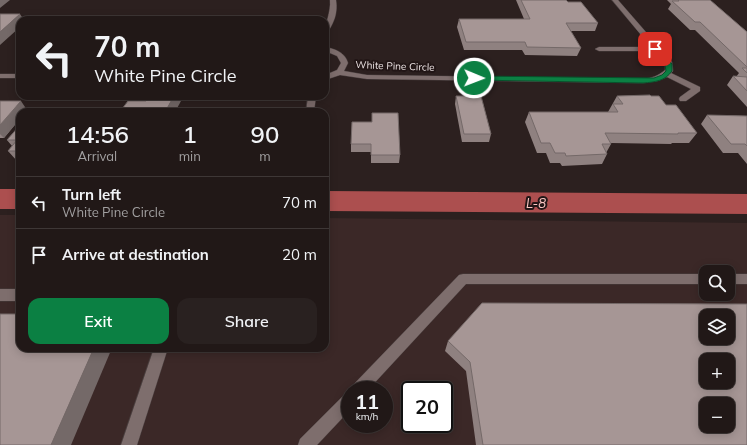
<!DOCTYPE html>
<html lang="en">
<head>
<meta charset="utf-8">
<style>
	:root { --surface:#211817; --page:#292120; --text:#f1f3f6; --muted:#a2a0a1; --line:#3e3736; --accent:#0b8043 }
	body { margin:0; font-family:Mulish,sans-serif; background:var(--page); color:var(--text); height:100vh; display:flex; flex-direction:column; font-size:15px; white-space:nowrap }
	* { box-sizing:border-box; margin:0 }
	p { font-size:13px; color:var(--muted) }
	.icon { flex:none; width:22px; height:22px; fill:none; stroke:currentColor; stroke-width:2; stroke-linecap:round; stroke-linejoin:round }
	.map { position:relative; flex:1; overflow:hidden }
	.side { position:absolute; left:16px; top:108px; width:313px; height:244px; display:flex; flex-direction:column; background:var(--surface); border-radius:12px; box-shadow:0 2px 10px #0003,0 0 0 1px var(--line) }
	.side>* { flex:none }
	.guide { position:absolute; left:16px; top:16px; width:313px; height:84px; border-radius:12px; box-shadow:0 2px 10px #0003,0 0 0 1px var(--line); background:#211817; color:var(--text); overflow:hidden }
	.buttons { position:absolute; left:699px; top:265px; display:grid; gap:8px }
	.buttons a { display:grid; place-items:center; width:36px; height:36px; border-radius:8px; background:var(--surface); box-shadow:0 2px 10px #0003,0 0 0 1px var(--line); font-size:20px }
	.speed { position:absolute; left:341px; top:381px; display:flex; gap:8px; font-size:20px; font-weight:700; text-align:center }
	.speed>* { display:grid; place-content:center; width:52px; height:52px; border-radius:50%; background:var(--surface); box-shadow:0 2px 10px #0003,0 0 0 1px var(--line); line-height:1 }
	.speed small { font-size:10px; font-weight:400 }
	.speed .limit { border:2px solid #111; border-radius:6px; background:#fff; color:#111 }
	.pin { position:absolute; display:grid; place-items:center; width:34px; height:34px; color:#fff; margin:-17px; border-radius:8px; box-shadow:0 2px 6px #0006 }
	.me { position:absolute; width:44px; margin:-22px; rotate:91deg; stroke-linejoin:round; filter:drop-shadow(0 0 3px #0008) }
	.turn { display:flex; align-items:center; gap:14px; height:84px; padding:0 12px; font-size:18px }
	.turn .icon { width:52px; height:52px; stroke-width:2.5 }
	.turn b { display:block; font-size:28px; line-height:34px }
	.eta { display:flex; justify-content:space-evenly; align-items:center; height:68px; text-align:center }
	.eta b { font-size:24px; font-weight:600; line-height:28px }
	.action { display:flex; gap:8px; margin-top:auto; padding:8px 12px }
	.action a { flex:1; height:46px; border-radius:12px; background:var(--accent); color:#fff; font-size:16px; font-weight:600; line-height:46px; text-align:center }
	.action a+a { background:var(--page); color:var(--text) }
	ul { padding:0; list-style:none }
	li { display:flex; align-items:center; gap:12px; height:52px; padding:0 12px; border-top:1px solid var(--line) }
	li div { flex:1 }
	li b { display:block; font-size:15px }
	li em { font-style:normal }
	.map>svg:first-child { display:block }
	.built { fill:#3b2827; fill-rule:evenodd }
	.lines { fill:none; stroke-linecap:round; stroke-linejoin:round }
	.canal { fill:#ac4f4f; fill-rule:evenodd }
	.lane-casing { stroke:#483e3e; stroke-width:1 }
	.lane { fill:#7e6e6d; fill-rule:evenodd }
	.wall { fill:#8f8180 }
	.shaded-wall { fill:#746968 }
	.building { fill:#a69695; stroke:#746968; fill-rule:evenodd }
	.route { fill:#0b8043; stroke:#07532c }
	.labels { text-anchor:middle; dominant-baseline:central; stroke-width:4; stroke-linejoin:round; paint-order:stroke }
	.far-street-label { font-size:10px; fill:#eee5e5; stroke:#221616 }
	.water-label { font-size:13px; font-style:italic; fill:#fbc6c3; stroke:#221616 }
</style>
</head>
<body>
<div class="map">
<svg width="747" height="445" viewBox="0 0 747 445">
	<rect width="100%" height="100%" fill="#2c201f"/>
	<path class="built" d="M0,215H20V348H325V218L747,223V445H0ZM706,272H728V294H706ZM706,316H728V338H706ZM706,360H728V382H706ZM350,390H384V424H350ZM410,390H444V424H410ZM706,404H728V426H706Z"/>
	<g class="lines">
		<g class="canal">
			<rect x="0" y="189" width="20" height="20"/>
			<polygon points="325,191 747,194 747,214 325,211"/>
		</g>
		<g class="lane-casing">
			<g id="lane">
				<path d="M330,0H336C338,13 334,23 327,33L325,34C325,22 331,13 330,0Z"/>
				<path d="M612,0H618L672,62L673,71L671,73L700,87V91L686,101H680L679,99L680,97L691,89L667,77L657,81L643,83L367,79L340,75L325,80V75L337,70L341,63L337,56L325,51V47C335,49 345,52 348,63L344,71L367,75L643,79C652,78 658,76 665,70V64L654,51H599L595,49L599,47H651Z"/>
				<rect x="0" y="74" width="20" height="4"/>
				<polygon points="308,96 316,96 314,112 306,112"/>
				<polygon points="463,274 706,274 706,284 466,284 368,390 351,390 353,385 459,275"/>
				<rect x="728" y="274" width="19" height="10"/>
				<rect x="0" y="289" width="20" height="12"/>
				<polygon points="154,348 168,348 137,445 121,445"/>
				<polygon points="350,392 350,410 317,445 298,445 300,439 345,394"/>
			</g>
		</g>
		<use href="#lane" class="lane"/>
	</g>
	<g class="wall">
		<polygon points="516,0 566,0 568,2 598,23 595,31 570,31 581,48 577,56 525,55 522,50 464,50 457,27 459,19 524,19"/>
		<polygon points="667,0 710,0 747,32 747,107 727,85 733,76 736,77 739,73 695,30 690,30 668,9 671,4"/>
		<polygon points="456,96 491,134 489,142 462,142 455,104"/>
		<polygon points="617,96 651,96 666,105 697,133 689,143 672,143 671,144 611,143 611,144 606,153 607,154 602,164 562,166 560,163 550,163 546,153 537,153 525,122 529,112 608,112"/>
		<polygon points="0,101 27,110 4,138 0,138"/>
		<polygon points="707,115 747,116 747,164 738,153 723,153 701,124"/>
		<polygon points="372,122 400,155 399,163 371,163 371,152 351,152 351,144"/>
		<polygon points="20,125 20,161 17,161 8,151 12,146 7,140"/>
		<polygon points="448,341 747,445 476,445 466,371 445,351"/>
	</g>
	<g class="shaded-wall">
		<polygon points="0,0 10,0 0,8"/>
		<polygon points="20,14 24,20 20,20 20,27 0,45 0,32"/>
		<polygon points="144,16 146,20 141,20"/>
		<polygon points="174,96 178,96 181,101 175,112 165,112"/>
		<polygon points="21,101 27,110 26,112 20,112 20,119 4,138 0,134 0,125"/>
		<polygon points="94,348 112,348 71,445 51,445"/>
	</g>
	<g class="building">
		<polygon points="521,0 566,0 568,2 581,2 598,23 566,23 581,48 527,47 525,42 466,42 459,19 530,19"/>
		<polygon points="678,0 710,0 747,32 747,67 700,22 695,22 672,1 679,1"/>
		<polygon points="0,14 20,14 0,32"/>
		<polygon points="109,16 144,16 141,20 105,20"/>
		<polygon points="742,68 747,68 747,73"/>
		<polygon points="733,76 747,77 747,91"/>
		<polygon points="650,95 651,96 659,96 666,105 676,105 697,133 678,133 678,134 605,133 611,144 602,144 607,154 566,156 565,153 555,153 550,143 541,143 529,112 618,112 613,104 623,104 617,96"/>
		<polygon points="149,96 174,96 165,112 31,112 34,109 122,109 128,101 146,101"/>
		<polygon points="456,96 481,96 491,134 464,134"/>
		<polygon points="0,101 21,101 0,125"/>
		<rect x="208" y="111" width="47" height="1"/>
		<polygon points="372,113 398,113 400,155 371,155 371,144 351,144 352,122 372,122"/>
		<polygon points="707,115 747,116 747,146 745,144 731,144"/>
		<polygon points="20,125 20,151 8,151 17,140 7,140"/>
		<path d="M482,303L747,304V445H483L470,362L448,341ZM706,316H728V338H706ZM706,360H728V382H706ZM706,404H728V426H706Z"/>
		<polygon points="0,314 20,314 20,348 94,348 51,445 0,445"/>
	</g>
	<path class="route" d="M653,47H658L672,64V71C665,81 655,82 643,83L474,80L471,78L474,76L654,78L662,75L666,71L665,65L653,50Z"/>
	<g class="labels">
		<g class="far-street-label">
			<text transform="translate(395 66) rotate(2)">White Pine Circle</text>
		</g>
		<g class="water-label">
			<text x="536" y="203">L-8</text>
		</g>
	</g>
</svg>
<div class="buttons">
<a><svg class="icon" aria-label="search" viewBox="0 0 24 24"><circle cx="10" cy="10" r="6"/><path d="M15 15l6 6"/></svg></a>
<a><svg class="icon" aria-label="layers" viewBox="0 0 24 24"><path d="M12 4l9 5-9 5-9-5zM3 14l9 5 9-5"/></svg></a>
<a>+</a>
<a>−</a>
</div>
<div class="speed"><div>11<small>km/h</small></div><div class="limit">20</div></div>
<div class="pin" style="left:655px;top:49px;background:#d93025"><svg class="icon" aria-label="arrive" viewBox="0 0 24 24"><path d="M6 21V4h12l-3 4 3 4H6"/></svg></div>
<svg class="me" style="left:474px;top:78px" viewBox="-20 -20 40 40"><circle r="17" fill="#0b8043" stroke="#fff" stroke-width="3"/><path d="M0-11L8 9 0 5-8 9z" fill="#fff"/></svg>
<div class="guide">
<div class="turn"><svg class="icon" aria-label="left" viewBox="0 0 24 24"><path d="M17 20v-9H6M10 6l-5 5 5 5"/></svg><div><b>70 m</b>White Pine Circle</div></div>
</div>
<section class="side">
<div class="eta">
<div><b>14:56</b><p>Arrival</p></div>
<div><b>1</b><p>min</p></div>
<div><b>90</b><p>m</p></div>
</div>
<ul>
<li><svg class="icon" aria-label="left" viewBox="0 0 24 24"><path d="M17 20v-9H6M10 6l-5 5 5 5"/></svg><div><b>Turn left</b><p>White Pine Circle</p></div><em>70 m</em></li>
<li><svg class="icon" aria-label="arrive" viewBox="0 0 24 24"><path d="M6 21V4h12l-3 4 3 4H6"/></svg><div><b>Arrive at destination</b></div><em>20 m</em></li>
</ul>
<div class="action"><a>Exit</a><a>Share</a></div>
</section>
</div>
</body>
</html>
